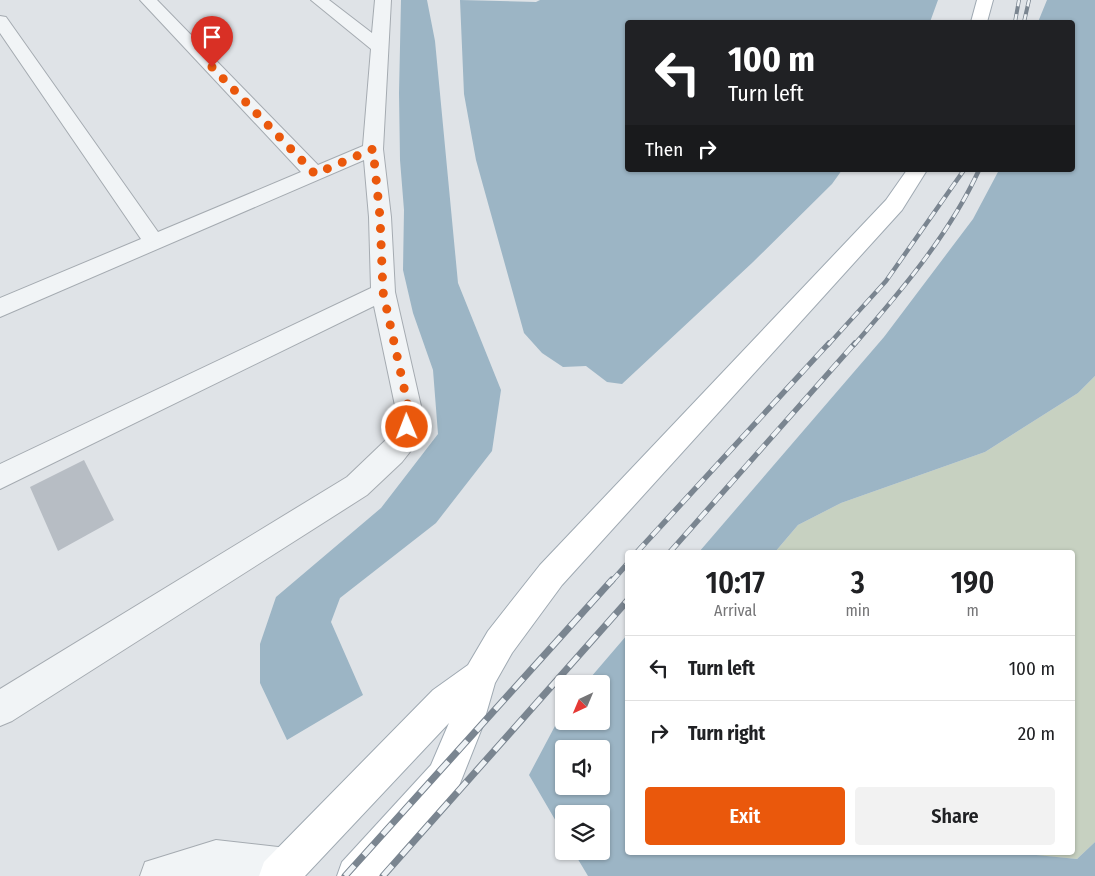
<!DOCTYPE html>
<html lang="en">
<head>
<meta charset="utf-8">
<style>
	:root { --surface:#fff; --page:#f2f2f2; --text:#202124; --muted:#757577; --line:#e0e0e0; --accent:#ea580c }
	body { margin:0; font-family:"Fira Sans Condensed",sans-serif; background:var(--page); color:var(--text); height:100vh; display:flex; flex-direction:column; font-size:19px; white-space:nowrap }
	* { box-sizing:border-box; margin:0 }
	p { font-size:16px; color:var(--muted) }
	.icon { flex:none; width:28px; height:28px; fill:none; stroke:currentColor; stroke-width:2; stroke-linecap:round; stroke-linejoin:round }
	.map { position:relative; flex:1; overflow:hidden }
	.sheet { position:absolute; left:625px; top:550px; width:450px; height:305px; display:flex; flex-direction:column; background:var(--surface); border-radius:5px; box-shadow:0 1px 4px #0004 }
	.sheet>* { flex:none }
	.guide { position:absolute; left:625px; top:20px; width:450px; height:152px; border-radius:5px; box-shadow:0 1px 4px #0004; background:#202124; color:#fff; overflow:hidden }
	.needle { width:32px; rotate:224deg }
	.fabs { position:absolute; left:555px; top:675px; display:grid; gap:10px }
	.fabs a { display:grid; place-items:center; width:55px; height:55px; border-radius:5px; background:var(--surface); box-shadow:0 1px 4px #0004; font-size:25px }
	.pin { position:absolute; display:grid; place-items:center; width:42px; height:42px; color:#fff; margin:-51px -21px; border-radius:50% 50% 50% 0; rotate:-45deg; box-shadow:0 0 5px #0007 }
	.pin .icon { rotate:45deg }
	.me { position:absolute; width:55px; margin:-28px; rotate:359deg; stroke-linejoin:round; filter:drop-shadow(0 0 4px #0008) }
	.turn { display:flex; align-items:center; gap:18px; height:105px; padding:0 20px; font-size:22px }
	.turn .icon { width:65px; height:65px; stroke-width:2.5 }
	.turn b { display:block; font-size:35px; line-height:42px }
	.then { display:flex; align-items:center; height:48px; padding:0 20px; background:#0003; gap:10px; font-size:19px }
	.eta { display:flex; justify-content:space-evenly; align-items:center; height:85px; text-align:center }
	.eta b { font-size:30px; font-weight:600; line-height:35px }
	.button { display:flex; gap:10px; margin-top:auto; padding:10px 20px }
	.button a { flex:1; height:58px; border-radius:5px; background:var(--accent); color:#fff; font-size:20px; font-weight:600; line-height:58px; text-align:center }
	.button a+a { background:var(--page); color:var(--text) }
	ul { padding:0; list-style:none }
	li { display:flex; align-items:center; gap:15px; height:65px; padding:0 20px; border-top:1px solid var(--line) }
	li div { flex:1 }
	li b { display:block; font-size:19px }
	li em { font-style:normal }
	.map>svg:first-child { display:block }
	.green { fill:#c7d1c1 }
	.water { fill:#9cb5c5; fill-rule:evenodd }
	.building { fill:#b7bdc4 }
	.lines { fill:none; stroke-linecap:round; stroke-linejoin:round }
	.minor-casing { stroke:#a5abb1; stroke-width:2 }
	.major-casing { stroke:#9fa9b2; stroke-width:2 }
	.minor { fill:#f1f4f6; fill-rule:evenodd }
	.major { fill:#fff; fill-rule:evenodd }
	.rail-far3-casing { stroke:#7a8590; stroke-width:4 }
	.rail-far2-casing { stroke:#7a8590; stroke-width:4.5 }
	.rail-far1-casing { stroke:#7a8590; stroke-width:5.5 }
	.rail-casing { stroke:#7a8590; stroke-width:7 }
	.rail-far3 { stroke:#eef2f5; stroke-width:2.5; stroke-dasharray:8; stroke-linecap:butt }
	.rail-far2 { stroke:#eef2f5; stroke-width:3; stroke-dasharray:9; stroke-linecap:butt }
	.rail-far1 { stroke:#eef2f5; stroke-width:4; stroke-dasharray:11; stroke-linecap:butt }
	.rail { stroke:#eef2f5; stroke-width:5; stroke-dasharray:14; stroke-linecap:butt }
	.route { stroke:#ea580c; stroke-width:9; stroke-dasharray:0 16.2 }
</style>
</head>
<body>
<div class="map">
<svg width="1095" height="876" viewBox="0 0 1095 876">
	<rect width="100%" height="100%" fill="#dfe3e7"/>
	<polygon class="green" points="1095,376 1095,842 1077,859 1006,853 1072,852 1072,552 775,552 798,525 841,503 985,452 1078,393"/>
	<g class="water">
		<polygon points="401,0 427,0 435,41 458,283 501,390 492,451 436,523 340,598 331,622 363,695 287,740 260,683 260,644 276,597 381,508 438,434 433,370 413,313 403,270 404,210 400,160 399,93"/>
		<polygon points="460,0 536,2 540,0 938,0 930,22 628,22 628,170 842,170 832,184 752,263 622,384 607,382 586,366 563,367 542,353 524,333 476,160 464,94"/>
		<polygon points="1047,0 1095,0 1095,376 1078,393 985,452 841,503 798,525 775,552 699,552 884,337 973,219 999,170 1072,170 1072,22 1038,22"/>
		<path d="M627,635L628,852H1006L1077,859L1095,842V876H588L573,851H601V814H564V835L529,775L564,709V721H601V684H585ZM564,749H601V786H564Z"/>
	</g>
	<polygon class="building" points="84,460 114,520 58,551 30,487"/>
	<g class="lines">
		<g class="minor-casing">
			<g id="minor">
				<polygon points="140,0 157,0 318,165 363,146 371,49 311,0 329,0 372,33 375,0 391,0 383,149 391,217 395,292 423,415 413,448 402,462 367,495 12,721 0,726 0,689 347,477 391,435 397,415 374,306 0,489 0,464 371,288 369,217 364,160 0,317 0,298 141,239 0,33 0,16 6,17 158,232 301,172"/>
				<polygon points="216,840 287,848 301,853 306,867 303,876 140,876 145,862"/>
			</g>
		</g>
		<g class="major-casing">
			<g id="major">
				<polygon points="977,0 993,0 987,22 971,22"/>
				<polygon points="907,170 927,170 902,210 562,585 512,653 495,683 482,728 457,791 382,876 337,876 342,862 431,765 449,723 305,876 259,876 264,862 433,690 468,665 488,631 540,565 886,200"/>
			</g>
		</g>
		<use href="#minor" class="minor"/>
		<use href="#major" class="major"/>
		<g class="rail-far3-casing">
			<g id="rail-far3">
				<polyline points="1015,22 1019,0"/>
				<polyline points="1024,22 1029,0"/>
			</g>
		</g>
		<g class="rail-far2-casing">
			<g id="rail-far2">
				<polyline points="828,345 886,281 964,170"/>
				<path d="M854,345C901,291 949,235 979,170"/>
			</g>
		</g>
		<g class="rail-far1-casing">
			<g id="rail-far1">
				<polyline points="637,552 829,343"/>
				<polyline points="670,552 855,343"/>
				<polyline points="611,582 628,563"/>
			</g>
		</g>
		<g class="rail-casing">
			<g id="rail">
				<polyline points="345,876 612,580"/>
				<polyline points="383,876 628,600"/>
			</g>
		</g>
		<use href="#rail-far3" class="rail-far3"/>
		<use href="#rail-far2" class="rail-far2"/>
		<use href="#rail-far1" class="rail-far1"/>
		<use href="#rail" class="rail"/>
	</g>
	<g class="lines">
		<polyline class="route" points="212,67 315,174 373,149 380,217 383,292 410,415 407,427"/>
	</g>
</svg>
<div class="fabs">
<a><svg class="needle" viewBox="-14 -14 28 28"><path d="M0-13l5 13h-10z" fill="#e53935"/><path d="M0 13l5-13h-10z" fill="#757577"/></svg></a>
<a><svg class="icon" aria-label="sound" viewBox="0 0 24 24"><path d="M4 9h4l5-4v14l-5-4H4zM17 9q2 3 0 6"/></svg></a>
<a><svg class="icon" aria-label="layers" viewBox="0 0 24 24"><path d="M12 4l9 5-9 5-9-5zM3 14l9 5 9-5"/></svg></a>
</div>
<div class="pin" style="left:212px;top:67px;background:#d93025"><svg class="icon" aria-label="arrive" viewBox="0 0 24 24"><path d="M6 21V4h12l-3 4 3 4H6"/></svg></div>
<svg class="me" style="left:407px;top:427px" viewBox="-20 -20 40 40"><circle r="17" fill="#ea580c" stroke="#fff" stroke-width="3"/><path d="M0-11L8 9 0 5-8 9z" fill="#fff"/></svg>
<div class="guide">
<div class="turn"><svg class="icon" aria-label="left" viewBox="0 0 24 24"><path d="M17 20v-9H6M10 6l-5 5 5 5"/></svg><div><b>100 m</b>Turn left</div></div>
<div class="then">Then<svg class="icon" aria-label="right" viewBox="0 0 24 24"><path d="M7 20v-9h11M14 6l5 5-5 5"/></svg></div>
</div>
<section class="sheet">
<div class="eta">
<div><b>10:17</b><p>Arrival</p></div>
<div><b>3</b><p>min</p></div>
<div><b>190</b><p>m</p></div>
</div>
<ul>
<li><svg class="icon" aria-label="left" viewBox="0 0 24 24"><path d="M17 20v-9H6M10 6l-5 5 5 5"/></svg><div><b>Turn left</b></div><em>100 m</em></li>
<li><svg class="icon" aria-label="right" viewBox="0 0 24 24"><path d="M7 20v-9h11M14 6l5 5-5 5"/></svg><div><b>Turn right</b></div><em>20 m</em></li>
</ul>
<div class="button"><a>Exit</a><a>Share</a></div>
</section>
</div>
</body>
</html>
